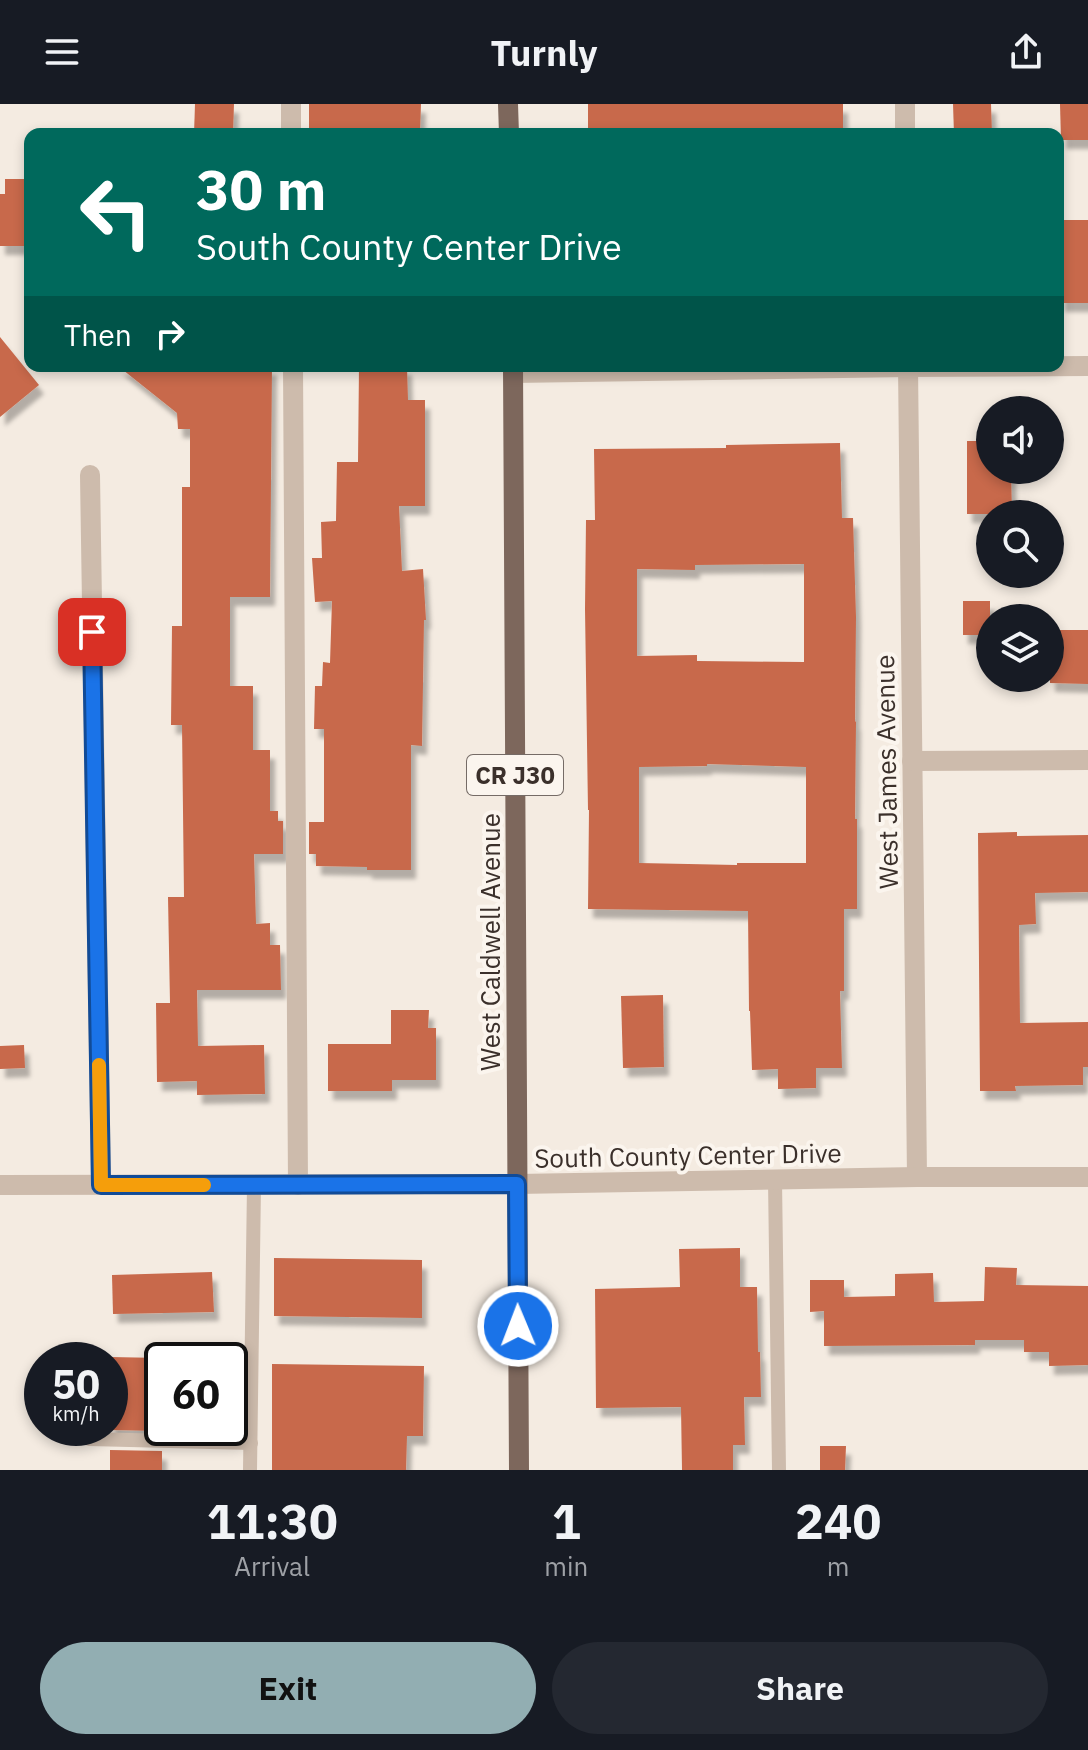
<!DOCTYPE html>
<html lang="en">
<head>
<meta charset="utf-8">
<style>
	:root { --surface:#171b24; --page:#242831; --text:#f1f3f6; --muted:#9ea1a6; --accent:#92aeb2 }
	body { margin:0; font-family:"IBM Plex Sans",sans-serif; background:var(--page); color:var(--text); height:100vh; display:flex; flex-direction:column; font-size:30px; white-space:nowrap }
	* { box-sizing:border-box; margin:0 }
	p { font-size:26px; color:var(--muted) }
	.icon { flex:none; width:44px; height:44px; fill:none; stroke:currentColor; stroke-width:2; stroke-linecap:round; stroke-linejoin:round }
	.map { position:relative; height:1366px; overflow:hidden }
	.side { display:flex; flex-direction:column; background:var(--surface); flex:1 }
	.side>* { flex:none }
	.banner { position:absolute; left:24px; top:24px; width:1040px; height:244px; border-radius:16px; box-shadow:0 4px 12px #0003; background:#00695c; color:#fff; overflow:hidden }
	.controls { position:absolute; left:976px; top:292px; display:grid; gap:16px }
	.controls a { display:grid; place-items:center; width:88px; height:88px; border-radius:50%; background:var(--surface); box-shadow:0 4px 12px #0003; font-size:40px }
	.speed { position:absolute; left:24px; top:1238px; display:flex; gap:16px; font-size:40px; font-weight:700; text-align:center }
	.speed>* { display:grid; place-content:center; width:104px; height:104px; border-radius:50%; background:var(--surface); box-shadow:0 4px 12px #0003; line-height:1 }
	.speed small { font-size:20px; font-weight:400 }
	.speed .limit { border:4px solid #111; border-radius:12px; background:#fff; color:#111 }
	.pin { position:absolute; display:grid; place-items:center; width:68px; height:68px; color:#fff; margin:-34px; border-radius:16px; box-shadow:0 4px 12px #0006 }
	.me { position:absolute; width:88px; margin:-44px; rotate:359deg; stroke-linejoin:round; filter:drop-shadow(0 0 6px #0008) }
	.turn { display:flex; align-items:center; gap:28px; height:168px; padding:0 40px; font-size:36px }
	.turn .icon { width:104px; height:104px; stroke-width:2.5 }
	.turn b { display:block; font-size:56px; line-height:68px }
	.then { display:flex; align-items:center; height:76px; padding:0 40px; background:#0003; gap:16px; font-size:30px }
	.eta { display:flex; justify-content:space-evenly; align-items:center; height:136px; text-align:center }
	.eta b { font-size:48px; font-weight:800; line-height:56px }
	.primary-button { display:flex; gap:16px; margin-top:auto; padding:16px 40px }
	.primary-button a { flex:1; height:92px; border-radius:48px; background:var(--accent); color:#111; font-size:32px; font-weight:800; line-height:92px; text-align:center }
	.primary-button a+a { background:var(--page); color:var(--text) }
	header { display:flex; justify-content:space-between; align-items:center; height:104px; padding:0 40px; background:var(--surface); font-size:36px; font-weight:800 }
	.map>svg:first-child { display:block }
	.building { fill:#c8694b; fill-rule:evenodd; filter:url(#shadow) }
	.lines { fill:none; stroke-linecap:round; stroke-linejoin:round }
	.service { stroke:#cdbbac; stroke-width:14 }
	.minor { stroke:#cdbbac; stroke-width:20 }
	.tertiary { stroke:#cdbbac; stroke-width:20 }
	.primary { stroke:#7d675c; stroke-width:20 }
	.route-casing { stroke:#114b97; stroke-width:20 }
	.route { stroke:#1a73e8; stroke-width:14 }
	.slow { stroke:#f59e0b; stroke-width:14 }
	.labels { text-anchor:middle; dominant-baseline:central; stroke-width:8; stroke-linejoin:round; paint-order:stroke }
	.shield { fill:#fbf5ee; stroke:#756b66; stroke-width:2 }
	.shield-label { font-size:24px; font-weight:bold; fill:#3b302b }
	.street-label { font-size:26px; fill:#3b302b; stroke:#fbf5ee }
</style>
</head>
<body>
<header><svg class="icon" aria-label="menu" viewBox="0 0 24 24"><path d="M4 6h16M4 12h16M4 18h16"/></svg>Turnly<svg class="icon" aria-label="share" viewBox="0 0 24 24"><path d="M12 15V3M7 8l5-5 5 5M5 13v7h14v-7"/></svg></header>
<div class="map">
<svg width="1088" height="1366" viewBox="0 0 1088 1366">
	<defs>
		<filter id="shadow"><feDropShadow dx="5" dy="9" stdDeviation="2" flood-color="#0004"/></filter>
	</defs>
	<rect width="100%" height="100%" fill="#f4ebe1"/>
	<g class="building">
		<polygon points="195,0 234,0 233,30 194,30"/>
		<polygon points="309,0 421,0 420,30 309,30"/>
		<rect x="588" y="0" width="255" height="30"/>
		<polygon points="953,0 991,0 992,30 954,30"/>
		<polygon points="1060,0 1088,0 1088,36 1061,36"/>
		<polygon points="5,75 30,75 30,142 0,142 0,90 5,90"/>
		<polygon points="1059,116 1088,116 1088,199 1060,199"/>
		<polygon points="0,233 39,281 0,313"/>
		<polygon points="118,262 272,262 270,493 230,493 230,582 253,582 253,646 270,646 270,707 278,707 278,717 283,717 283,750 254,750 256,820 270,819 270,841 280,841 281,886 197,886 198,942 264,941 265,990 197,991 197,977 157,978 156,899 170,899 168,793 184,793 182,621 171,621 172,522 182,522 182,383 190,383 190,325 178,325 177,309"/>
		<polygon points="359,262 407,262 408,296 425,296 425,402 399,402 402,467 423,465 426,516 424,516 422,642 411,641 411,766 367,766 367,763 316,762 316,750 309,750 309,718 324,718 324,625 314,625 315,582 322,582 323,558 330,559 332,497 315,498 312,454 322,454 321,418 336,417 337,358 358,358"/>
		<polygon points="967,337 990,337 990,366 1011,366 1012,410 967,410"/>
		<path d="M840,339L842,414H853L856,513L855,617L856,618L855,715H857V805H844V887H840L842,964H816V984L778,985V965L752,966L750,907H749L748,807L588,805L589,706H588L585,505L586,416H595L594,345L726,344V341ZM804,460V558L697,557V551L637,552V465L695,466V461ZM707,660L806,663V759H737V761L639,759V663L707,662Z"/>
		<rect x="963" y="497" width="27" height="34"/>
		<polygon points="1050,526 1088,526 1088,580 1050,579"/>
		<polygon points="1017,728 1017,732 1088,731 1088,788 1035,789 1036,820 1019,821 1020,919 1088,918 1088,963 1083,963 1083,981 1015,982 1016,987 980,987 978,729"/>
		<polygon points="663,891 664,963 623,964 621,892"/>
		<polygon points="391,906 429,906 428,924 436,924 436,976 392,976 392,987 328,987 328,940 391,940"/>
		<polygon points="24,941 25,964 0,965 0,942"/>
		<polygon points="740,1144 740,1183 757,1183 758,1248 760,1248 761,1293 744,1293 745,1341 733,1341 733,1366 682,1366 681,1303 596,1304 595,1185 680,1183 679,1145"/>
		<polygon points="274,1154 422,1156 422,1214 274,1212"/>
		<polygon points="985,1163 1017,1164 1016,1181 1088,1182 1088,1261 1049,1262 1049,1248 1024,1248 1024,1236 975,1236 975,1241 824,1242 824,1207 810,1208 810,1176 844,1176 844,1193 895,1192 895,1170 933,1169 934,1198 984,1197"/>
		<polygon points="212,1168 214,1208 113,1210 112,1171"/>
		<polygon points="110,1253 162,1254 162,1327 110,1326"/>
		<polygon points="272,1260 424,1262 423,1332 407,1332 406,1366 272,1366"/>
		<polygon points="820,1342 846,1342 845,1366 820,1366"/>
		<polygon points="110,1346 162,1347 162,1366 110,1366"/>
	</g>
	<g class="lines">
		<g class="service">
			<polyline points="775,1076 779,1366"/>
			<polyline points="89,1335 251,1339"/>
			<polyline points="250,1366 254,1081"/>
		</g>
		<g class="minor">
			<polyline points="291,0 291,30"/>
			<polyline points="905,0 905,30"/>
			<polyline points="293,262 298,1081"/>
			<polyline points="908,262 917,1073"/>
			<polyline points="513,269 908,263 1088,262"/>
			<polyline points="90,371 101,1081"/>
			<polyline points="912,657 1088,656"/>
		</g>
		<polyline class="tertiary" points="0,1081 517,1080 917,1073 1088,1073"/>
		<g class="primary">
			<polyline points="508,0 509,30"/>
			<polyline points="513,262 519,1366"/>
		</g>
	</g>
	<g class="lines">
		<g class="route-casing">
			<polyline id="route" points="92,528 101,1081 517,1080 518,1222"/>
		</g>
		<use href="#route" class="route"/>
		<polyline class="slow" points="99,961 101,1081 204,1081"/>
	</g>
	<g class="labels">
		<rect class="shield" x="467" y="651" width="96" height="40" rx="6"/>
		<g class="shield-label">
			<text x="515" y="671">CR J30</text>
		</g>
		<g class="street-label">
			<text transform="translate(886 668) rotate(-91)">West James Avenue</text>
			<text transform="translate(490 838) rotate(-90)">West Caldwell Avenue</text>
			<text transform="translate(688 1051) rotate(-1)">South County Center Drive</text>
		</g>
	</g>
</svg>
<div class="controls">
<a><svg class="icon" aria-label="sound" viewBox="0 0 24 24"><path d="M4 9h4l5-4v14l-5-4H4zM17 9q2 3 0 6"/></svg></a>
<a><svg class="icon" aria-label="search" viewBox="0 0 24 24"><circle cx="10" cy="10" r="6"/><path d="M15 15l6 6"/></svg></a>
<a><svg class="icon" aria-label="layers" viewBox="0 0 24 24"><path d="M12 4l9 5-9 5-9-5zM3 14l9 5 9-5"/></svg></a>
</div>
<div class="speed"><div>50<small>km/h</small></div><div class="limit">60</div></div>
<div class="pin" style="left:92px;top:528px;background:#d93025"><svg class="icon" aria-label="arrive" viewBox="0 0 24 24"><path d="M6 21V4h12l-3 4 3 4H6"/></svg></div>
<svg class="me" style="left:518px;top:1222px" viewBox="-20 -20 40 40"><circle r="17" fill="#1a73e8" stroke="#fff" stroke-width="3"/><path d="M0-11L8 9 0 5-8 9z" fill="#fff"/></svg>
<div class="banner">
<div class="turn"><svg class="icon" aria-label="left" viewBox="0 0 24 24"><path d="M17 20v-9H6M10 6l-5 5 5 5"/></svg><div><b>30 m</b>South County Center Drive</div></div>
<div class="then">Then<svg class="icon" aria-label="right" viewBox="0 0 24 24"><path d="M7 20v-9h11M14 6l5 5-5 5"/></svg></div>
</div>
</div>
<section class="side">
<div class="eta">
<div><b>11:30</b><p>Arrival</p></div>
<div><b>1</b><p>min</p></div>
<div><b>240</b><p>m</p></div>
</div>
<div class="primary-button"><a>Exit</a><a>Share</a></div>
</section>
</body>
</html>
